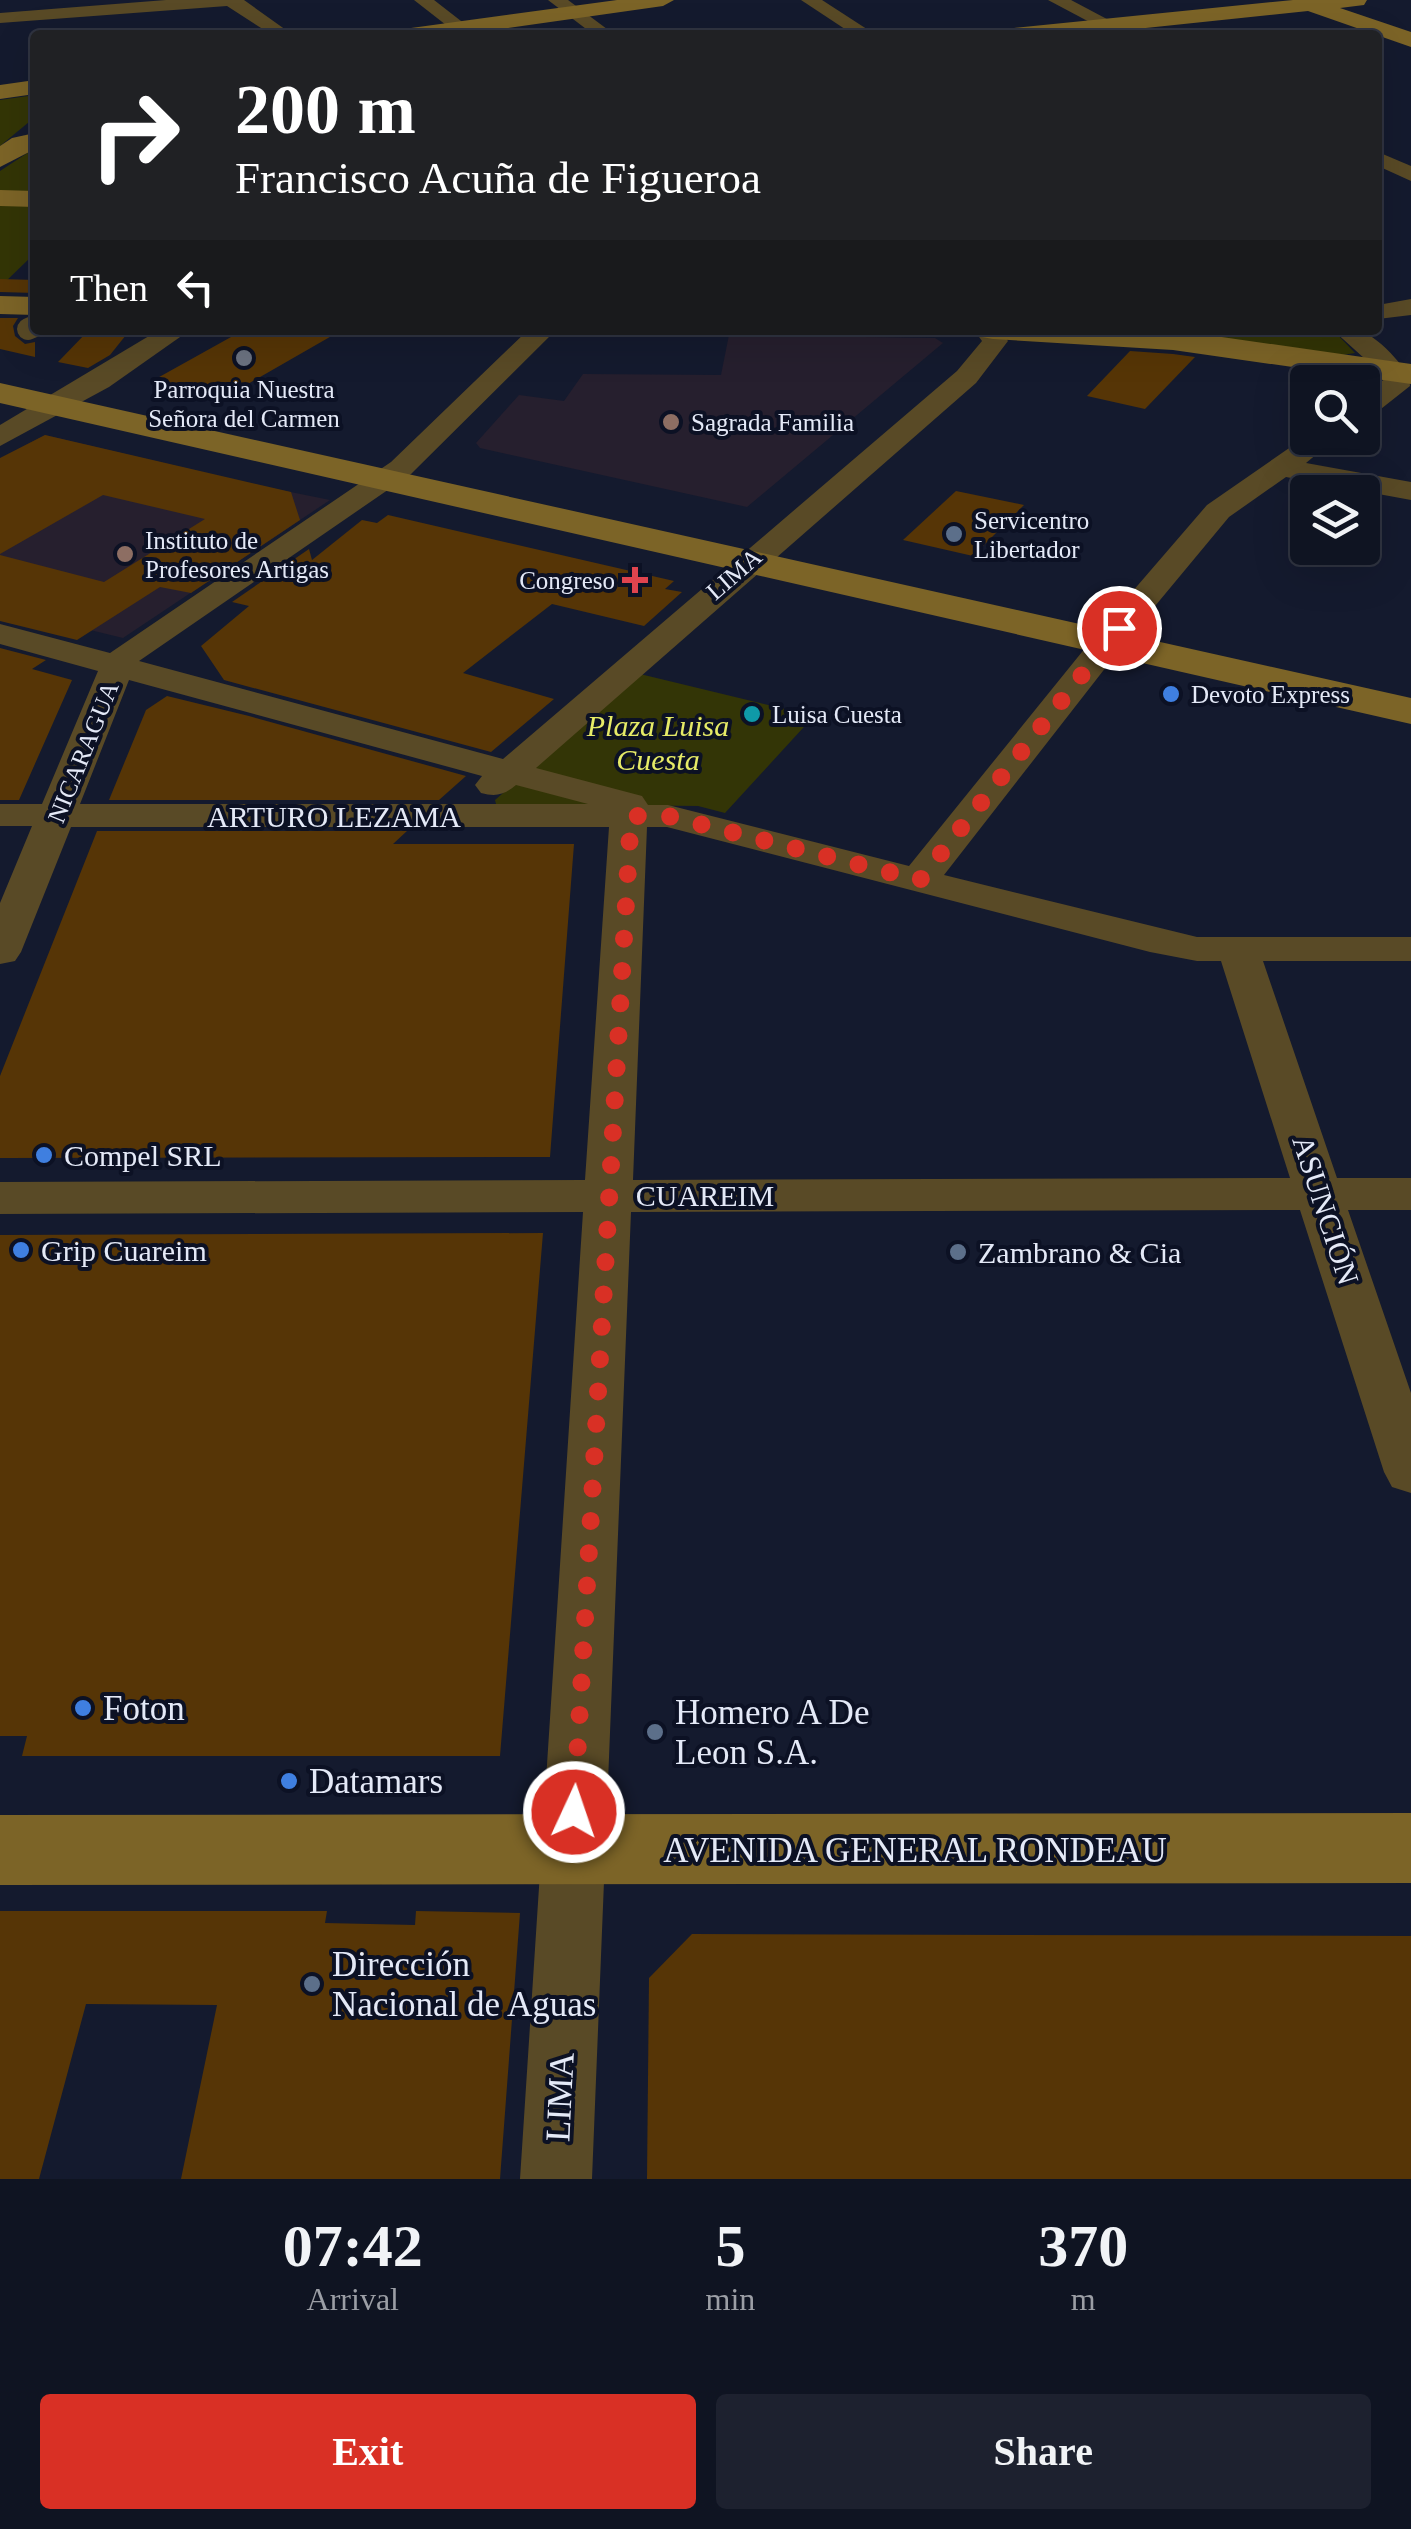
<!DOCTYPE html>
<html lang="en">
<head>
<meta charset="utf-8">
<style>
	:root { --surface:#0f1422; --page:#1d212f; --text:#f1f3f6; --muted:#9b9ea5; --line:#2f3340; --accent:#d93025 }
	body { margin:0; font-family:"Times New Roman",serif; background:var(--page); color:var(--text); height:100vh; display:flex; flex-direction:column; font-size:38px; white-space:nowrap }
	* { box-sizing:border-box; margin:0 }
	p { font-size:32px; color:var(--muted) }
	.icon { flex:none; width:55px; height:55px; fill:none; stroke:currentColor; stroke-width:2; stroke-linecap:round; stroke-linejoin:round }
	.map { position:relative; height:2179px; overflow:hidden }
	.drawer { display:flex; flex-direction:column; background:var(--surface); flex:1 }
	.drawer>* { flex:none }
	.top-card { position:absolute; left:30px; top:30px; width:1352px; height:305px; border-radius:10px; box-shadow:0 10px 40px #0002,0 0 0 2px var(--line); background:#202124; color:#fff; overflow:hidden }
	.controls { position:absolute; left:1290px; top:365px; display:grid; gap:20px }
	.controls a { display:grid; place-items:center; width:90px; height:90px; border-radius:10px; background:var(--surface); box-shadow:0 10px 40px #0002,0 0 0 2px var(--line); font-size:50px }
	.pin { position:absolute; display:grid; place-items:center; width:85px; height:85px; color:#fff; margin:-42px; border:5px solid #fff; border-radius:50%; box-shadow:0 2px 10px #0007 }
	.me { position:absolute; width:110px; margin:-55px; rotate:3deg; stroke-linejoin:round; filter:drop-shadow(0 0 8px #0008) }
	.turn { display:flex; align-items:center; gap:35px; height:210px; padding:0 40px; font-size:45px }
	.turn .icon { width:130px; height:130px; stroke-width:2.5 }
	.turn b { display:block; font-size:70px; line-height:85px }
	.then { display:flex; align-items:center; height:95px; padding:0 40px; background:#0003; gap:20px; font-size:38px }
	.eta { display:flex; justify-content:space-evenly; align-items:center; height:170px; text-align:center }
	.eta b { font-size:60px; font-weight:700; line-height:70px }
	.action { display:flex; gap:20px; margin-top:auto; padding:20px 40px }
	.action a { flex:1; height:115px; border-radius:10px; background:var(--accent); color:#fff; font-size:40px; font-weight:700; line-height:115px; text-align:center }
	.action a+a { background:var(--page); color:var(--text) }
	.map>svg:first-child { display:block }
	.education { fill:#261f2e }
	.green { fill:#333506 }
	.building { fill:#563506 }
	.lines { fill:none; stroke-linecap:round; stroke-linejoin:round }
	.lane { stroke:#594a26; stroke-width:22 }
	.street { fill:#594a26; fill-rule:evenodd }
	.secondary { fill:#7c6427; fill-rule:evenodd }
	.route { stroke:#d93025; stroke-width:18; stroke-dasharray:0 32.4 }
	.worship-dot { fill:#6b7280; stroke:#0c1124; stroke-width:4 }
	.education-dot { fill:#8d6e63; stroke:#0c1124; stroke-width:4 }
	.service-dot { fill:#5c6f8a; stroke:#0c1124; stroke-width:4 }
	.health-dot { fill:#e0444e; stroke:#0c1124; stroke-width:4 }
	.shop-dot { fill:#3f7fe0; stroke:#0c1124; stroke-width:4 }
	.culture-dot { fill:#0f9aa8; stroke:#0c1124; stroke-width:4 }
	.labels { text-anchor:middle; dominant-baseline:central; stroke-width:8; stroke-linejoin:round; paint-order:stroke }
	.far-poi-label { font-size:25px; fill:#e4e9f7; stroke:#0c1124; text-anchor:start }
	.far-street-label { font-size:25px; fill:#e4e9f7; stroke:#0c1124 }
	.park-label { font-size:30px; font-style:italic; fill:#e6eb67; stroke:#0c1124 }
	.street-label { font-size:30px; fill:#e4e9f7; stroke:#0c1124 }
	.poi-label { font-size:30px; fill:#e4e9f7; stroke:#0c1124; text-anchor:start }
	.near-poi-label { font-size:35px; fill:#e4e9f7; stroke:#0c1124; text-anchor:start }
	.near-street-label { font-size:35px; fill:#e4e9f7; stroke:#0c1124 }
</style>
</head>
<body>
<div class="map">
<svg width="1411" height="2179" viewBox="0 0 1411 2179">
	<rect width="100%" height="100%" fill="#141a2e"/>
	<g class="education">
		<polygon points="729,335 935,338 943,343 747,507 480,448 476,443 519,395 564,401 583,374 721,375"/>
		<polygon points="45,435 266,487 330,500 123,638 0,608 0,459"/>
	</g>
	<g class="green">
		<polygon points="35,95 35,117 0,146 0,100"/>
		<polygon points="35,148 35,194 0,192 0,171"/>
		<polygon points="0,201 35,203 35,253 0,287"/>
		<polygon points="1289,330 1333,330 1355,353 1342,355 1207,337"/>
		<polygon points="640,674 814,716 725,813 698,806 496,804 495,800"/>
	</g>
	<g class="building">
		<polygon points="0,279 35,280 35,293 0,292"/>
		<polygon points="0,318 18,318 13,326 15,336 25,344 35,342 35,357 0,349"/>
		<polygon points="89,330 130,330 110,355 88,368 58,362"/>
		<polygon points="268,330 342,330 227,396 152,381 240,332 258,336"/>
		<polygon points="1130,351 1173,354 1195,357 1145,409 1087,396"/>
		<polygon points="45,435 291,492 300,520 191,593 160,587 77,640 0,621 0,555 104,582 205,519 103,495 0,554 0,458"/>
		<polygon points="956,491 1024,505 973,556 903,540"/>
		<polygon points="388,515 674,581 665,589 682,592 644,626 552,604 463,673 554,699 491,752 224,680 201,646 249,606 232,602 309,549 312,560 362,520 377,523"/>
		<polygon points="0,648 46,660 32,669 72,680 19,800 0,800"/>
		<polygon points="167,696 249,716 466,776 439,800 109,800 146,710"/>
		<polygon points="97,831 407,831 393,844 574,844 550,1157 0,1158 0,1076"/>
		<polygon points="543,1233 500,1756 22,1756 27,1736 0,1736 0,1235"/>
		<polygon points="0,1911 327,1911 325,1923 415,1925 416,1911 520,1913 500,2179 181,2179 217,2005 86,2004 39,2179 0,2179"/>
		<polygon points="692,1934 1411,1936 1411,2179 647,2179 649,1978"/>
	</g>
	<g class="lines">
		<polyline class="lane" points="28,329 35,326"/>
		<g class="street">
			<polygon points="166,0 244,0 293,35 272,35 227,6 0,23 0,13"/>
			<polygon points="414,0 434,0 470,28 461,33 455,32"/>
			<polygon points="548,0 568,0 615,35 594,35"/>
			<polygon points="801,0 822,0 876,35 854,35"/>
			<polygon points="1048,0 1071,0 1137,35 1114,35"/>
			<polygon points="1378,152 1411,166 1411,181 1378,166"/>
			<polygon points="1411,299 1411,315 1378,319 1378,305"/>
			<polygon points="159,330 190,330 109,387 0,446 0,425"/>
			<path d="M528,330H556L411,474L139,661L503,759L957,371L982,341L974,330H1000L1008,341L976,383L536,768L642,796L648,805H668L909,866L1107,621L1207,505L1308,435L1336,438L1306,463L1411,482V500L1286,477L1229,517L1131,635L944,875L1197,937H1411V961H1263L1337,1178H1411V1210H1348L1411,1393V1493L1392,1487L1384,1472L1300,1210L631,1212L592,2179H520L583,1212L0,1214V1182L585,1180L609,827H71L21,952L15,961L0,964V903L32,826H0V804H42L98,671L0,644V624L110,653L391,462ZM129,680L482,776L475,785L481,793C496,797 504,795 516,785L588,804H80ZM647,827H667L1150,952L1197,961H1221L1290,1178L633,1180Z"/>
			<path d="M1169,330H1230C1217,342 1182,342 1169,330Z"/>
			<path d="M1333,330C1341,330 1350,329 1358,330C1374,333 1411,369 1410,386L1372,416L1362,418V396L1386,378Z"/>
		</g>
		<g class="secondary">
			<polygon points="617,0 674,0 663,6 459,35 400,35 411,28"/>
			<polygon points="1293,0 1367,0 1364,5 1340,8 1411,32 1411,47 1308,11 1079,35 1003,35 1014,28"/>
			<polygon points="35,80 35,94 0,99 0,85"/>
			<polygon points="35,133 35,149 0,167 0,146 12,138"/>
			<polygon points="0,190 35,191 35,207 0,206"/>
			<polygon points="0,296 35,297 35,315 0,314"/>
			<polygon points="977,330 1173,330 1411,364 1411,384 1173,350 993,339 982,337"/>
			<polygon points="0,383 1411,698 1411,724 0,403"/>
			<polygon points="1411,1813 1411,1883 0,1885 0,1815"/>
		</g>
	</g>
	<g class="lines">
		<polyline class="route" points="574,1812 631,816 668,816 920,880 1119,628"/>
	</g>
	<circle class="worship-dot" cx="244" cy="358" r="10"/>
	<g class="education-dot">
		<circle cx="671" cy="422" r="10"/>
		<circle cx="125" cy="554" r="10"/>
	</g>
	<g class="service-dot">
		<circle cx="954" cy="534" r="10"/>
		<circle cx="958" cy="1252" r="10"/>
		<circle cx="655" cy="1732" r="10"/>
		<circle cx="312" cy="1984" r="10"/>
	</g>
	<path class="health-dot" d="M630 565h10v10h10v10h-10v10h-10v-10h-10v-10h10z"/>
	<g class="shop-dot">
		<circle cx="1171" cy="694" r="10"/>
		<circle cx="44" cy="1155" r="10"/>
		<circle cx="21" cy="1250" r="10"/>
		<circle cx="83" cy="1708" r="10"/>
		<circle cx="289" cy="1781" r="10"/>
	</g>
	<circle class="culture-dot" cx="752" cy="714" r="10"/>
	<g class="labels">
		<g class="far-poi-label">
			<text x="244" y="389" text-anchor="middle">Parroquia Nuestra<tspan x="244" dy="29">Señora del Carmen</tspan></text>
			<text x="691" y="422">Sagrada Familia</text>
			<text x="974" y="520">Servicentro<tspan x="974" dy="29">Libertador</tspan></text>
			<text x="145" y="540">Instituto de<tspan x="145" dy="29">Profesores Artigas</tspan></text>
			<text x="615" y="580" text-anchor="end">Congreso</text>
			<text x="1191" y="694">Devoto Express</text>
			<text x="772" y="714">Luisa Cuesta</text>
		</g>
		<g class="far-street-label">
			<text transform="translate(734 574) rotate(-41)">LIMA</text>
			<text transform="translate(83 752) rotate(-68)">NICARAGUA</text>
		</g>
		<g class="park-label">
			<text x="658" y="725">Plaza Luisa<tspan x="658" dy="34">Cuesta</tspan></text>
		</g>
		<g class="street-label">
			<text x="334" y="816">ARTURO LEZAMA</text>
			<text x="705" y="1195">CUAREIM</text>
			<text transform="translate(1326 1210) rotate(72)">ASUNCIÓN</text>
		</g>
		<g class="poi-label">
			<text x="64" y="1155">Compel SRL</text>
			<text x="41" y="1250">Grip Cuareim</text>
			<text x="978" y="1252">Zambrano &amp; Cia</text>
		</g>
		<g class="near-poi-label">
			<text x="103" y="1708">Foton</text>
			<text x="675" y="1712">Homero A De<tspan x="675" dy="40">Leon S.A.</tspan></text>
			<text x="309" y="1781">Datamars</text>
			<text x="332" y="1964">Dirección<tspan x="332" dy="40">Nacional de Aguas</tspan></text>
		</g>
		<g class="near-street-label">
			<text x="915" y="1850">AVENIDA GENERAL RONDEAU</text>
			<text transform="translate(560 2097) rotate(-87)">LIMA</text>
		</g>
	</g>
</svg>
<div class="controls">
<a><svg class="icon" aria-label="search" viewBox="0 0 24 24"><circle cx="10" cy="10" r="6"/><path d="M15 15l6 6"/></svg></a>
<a><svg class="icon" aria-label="layers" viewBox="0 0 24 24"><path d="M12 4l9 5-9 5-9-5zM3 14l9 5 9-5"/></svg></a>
</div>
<div class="pin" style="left:1119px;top:628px;background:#d93025"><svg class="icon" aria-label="arrive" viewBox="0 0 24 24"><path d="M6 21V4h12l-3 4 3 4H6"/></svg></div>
<svg class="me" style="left:574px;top:1812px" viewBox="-20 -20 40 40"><circle r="17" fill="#d93025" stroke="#fff" stroke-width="3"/><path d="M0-11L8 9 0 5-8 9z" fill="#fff"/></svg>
<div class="top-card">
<div class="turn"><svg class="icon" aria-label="right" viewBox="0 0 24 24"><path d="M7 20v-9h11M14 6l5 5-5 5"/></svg><div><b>200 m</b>Francisco Acuña de Figueroa</div></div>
<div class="then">Then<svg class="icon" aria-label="left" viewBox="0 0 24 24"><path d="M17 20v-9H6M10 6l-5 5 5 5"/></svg></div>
</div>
</div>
<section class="drawer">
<div class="eta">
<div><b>07:42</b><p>Arrival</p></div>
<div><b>5</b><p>min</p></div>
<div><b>370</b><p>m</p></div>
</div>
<div class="action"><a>Exit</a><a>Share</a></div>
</section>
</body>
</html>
